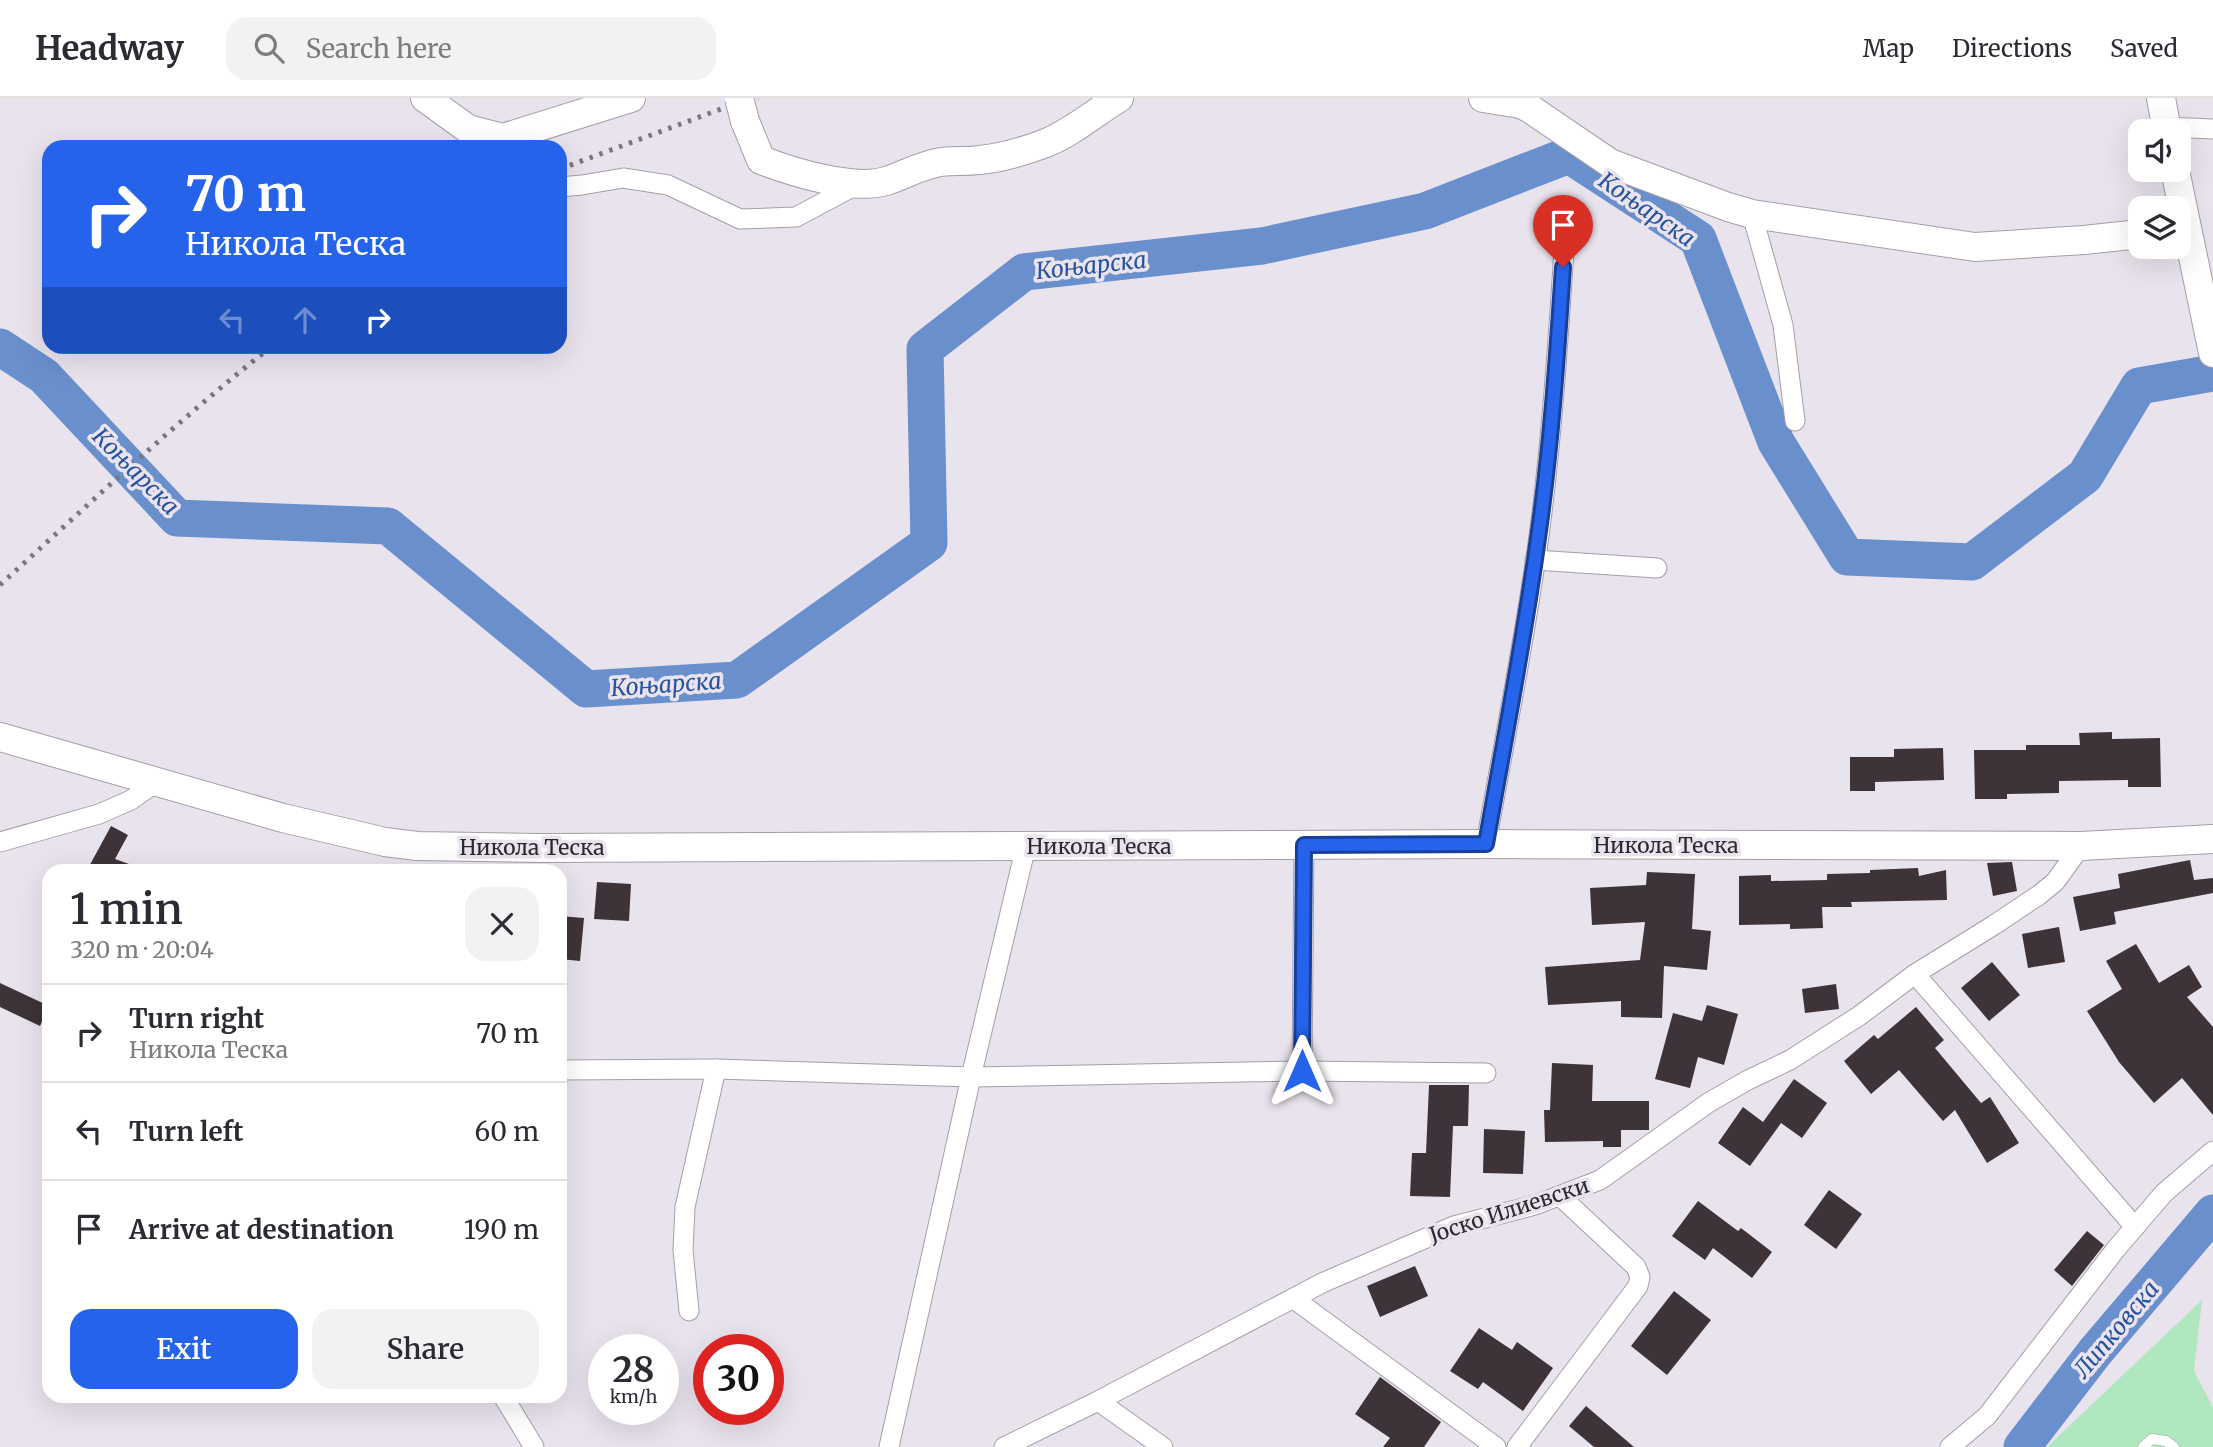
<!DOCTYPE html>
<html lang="en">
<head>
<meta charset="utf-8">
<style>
	:root { --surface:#fff; --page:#f2f2f3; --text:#2b2b33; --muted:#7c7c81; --line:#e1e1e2; --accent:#2563eb }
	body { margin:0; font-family:Merriweather,serif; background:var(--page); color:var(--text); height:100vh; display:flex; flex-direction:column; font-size:26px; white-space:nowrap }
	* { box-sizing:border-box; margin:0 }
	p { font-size:23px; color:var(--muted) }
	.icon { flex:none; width:38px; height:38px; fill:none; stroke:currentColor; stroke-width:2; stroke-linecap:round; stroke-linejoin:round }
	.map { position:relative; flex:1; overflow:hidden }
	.sheet { position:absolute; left:42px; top:766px; width:525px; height:539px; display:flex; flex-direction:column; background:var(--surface); border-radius:21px; box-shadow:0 7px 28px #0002 }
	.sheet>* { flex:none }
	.hud { position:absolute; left:42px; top:42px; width:525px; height:214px; border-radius:21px; box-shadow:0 7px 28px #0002; background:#2563eb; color:#fff; overflow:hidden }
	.controls { position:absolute; left:2128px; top:21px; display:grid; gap:14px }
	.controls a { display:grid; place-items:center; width:63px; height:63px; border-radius:14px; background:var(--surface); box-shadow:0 7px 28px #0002; font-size:35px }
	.speed { position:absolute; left:588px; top:1236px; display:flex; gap:14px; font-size:35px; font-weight:700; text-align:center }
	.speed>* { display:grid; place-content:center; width:91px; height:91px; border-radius:50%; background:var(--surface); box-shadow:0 7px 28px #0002; line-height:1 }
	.speed small { font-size:18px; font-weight:400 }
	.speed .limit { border:10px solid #d22; background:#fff; color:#111 }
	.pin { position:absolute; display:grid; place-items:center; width:60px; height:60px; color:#fff; margin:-72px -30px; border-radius:50% 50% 50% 0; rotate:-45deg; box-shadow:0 0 7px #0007 }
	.pin .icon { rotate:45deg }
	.me { position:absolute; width:77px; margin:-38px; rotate:0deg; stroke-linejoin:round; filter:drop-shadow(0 0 5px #0008) }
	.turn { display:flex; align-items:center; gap:24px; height:147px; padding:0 28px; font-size:32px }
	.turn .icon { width:91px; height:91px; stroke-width:2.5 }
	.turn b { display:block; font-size:49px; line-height:60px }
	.lanes { display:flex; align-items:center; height:66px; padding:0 28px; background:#0003; justify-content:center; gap:35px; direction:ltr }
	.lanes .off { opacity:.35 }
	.round { display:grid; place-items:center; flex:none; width:74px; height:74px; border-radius:21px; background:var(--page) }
	.summary { display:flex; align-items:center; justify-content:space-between; height:119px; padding:0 28px }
	h1 { font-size:42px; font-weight:600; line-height:52px }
	.action { display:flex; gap:14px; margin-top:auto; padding:14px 28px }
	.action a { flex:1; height:80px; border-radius:21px; background:var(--accent); color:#fff; font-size:28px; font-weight:600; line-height:80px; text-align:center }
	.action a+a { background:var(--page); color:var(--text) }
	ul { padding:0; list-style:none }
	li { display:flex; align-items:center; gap:21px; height:98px; padding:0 28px; border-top:2px solid var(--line) }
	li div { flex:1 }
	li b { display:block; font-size:26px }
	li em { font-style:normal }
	header { display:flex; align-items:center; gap:42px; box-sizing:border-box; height:98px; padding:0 35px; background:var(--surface); border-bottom:2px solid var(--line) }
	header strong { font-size:33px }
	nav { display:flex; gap:38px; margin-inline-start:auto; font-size:24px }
	.search { width:490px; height:63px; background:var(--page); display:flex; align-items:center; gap:18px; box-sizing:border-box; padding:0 24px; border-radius:21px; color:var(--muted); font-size:26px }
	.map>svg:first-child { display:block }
	.green { fill:#afe8bf }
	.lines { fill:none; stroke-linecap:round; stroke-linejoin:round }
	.river { stroke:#698fcd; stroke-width:37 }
	.building { fill:#3d3338 }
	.lane-casing { stroke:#a49ea8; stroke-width:11 }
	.street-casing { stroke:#a49ea8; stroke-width:21 }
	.secondary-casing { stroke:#a49ea8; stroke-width:30 }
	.lane { stroke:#fff; stroke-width:10 }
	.street { stroke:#fff; stroke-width:19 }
	.secondary { stroke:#fff; stroke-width:28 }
	.rail { stroke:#7b777e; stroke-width:5; stroke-dasharray:3.5 7; stroke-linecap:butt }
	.secondary-bridge-casing { stroke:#a49ea8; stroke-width:30; stroke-linecap:butt }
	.secondary-bridge { stroke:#fff; stroke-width:28 }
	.route-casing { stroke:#184099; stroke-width:18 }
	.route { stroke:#2563eb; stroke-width:12 }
	.labels { text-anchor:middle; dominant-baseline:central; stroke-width:7; stroke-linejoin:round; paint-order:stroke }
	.street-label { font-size:21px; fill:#2b292d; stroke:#e9e3ed }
	.water-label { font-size:23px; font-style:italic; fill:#27539f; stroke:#e9e3ed }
</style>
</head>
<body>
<header>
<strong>Headway</strong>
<div class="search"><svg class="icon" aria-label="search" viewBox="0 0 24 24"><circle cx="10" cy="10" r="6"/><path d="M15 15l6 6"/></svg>Search here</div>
<nav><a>Map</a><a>Directions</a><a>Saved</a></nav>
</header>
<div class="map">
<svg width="2213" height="1349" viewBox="0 0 2213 1349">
	<rect width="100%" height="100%" fill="#e9e3ed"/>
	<polygon class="green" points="2202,1202 2194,1273 2213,1309 2213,1349 2047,1349"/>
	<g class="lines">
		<g class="river">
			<polyline points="0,249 44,278 177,420 388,428 586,591 737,582 929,445 925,251 1024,174 1262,148 1425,113 1569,57 1698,141 1776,344 1847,459 1972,464 2085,378 2139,288 2213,275"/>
			<polyline points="2022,1349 2095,1254 2213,1115"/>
		</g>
	</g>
	<g class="building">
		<polygon points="2112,634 2112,641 2160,640 2161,689 2128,689 2128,682 2059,683 2059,695 2007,696 2007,701 1975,701 1974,652 2026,652 2026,647 2080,647 2079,635"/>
		<polygon points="1943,650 1944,682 1875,684 1875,693 1850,693 1850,659 1894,659 1894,651"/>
		<polygon points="111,728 128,737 115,761 143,771 142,774 86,774"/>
		<polygon points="2190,762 2194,782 2213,780 2213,795 2114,814 2116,826 2080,833 2073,799 2120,790 2118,776"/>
		<polygon points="2012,764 2017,793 1993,798 1987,765"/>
		<polygon points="1918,770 1919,778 1946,772 1947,802 1851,804 1852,809 1822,809 1823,830 1790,831 1790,826 1739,827 1739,778 1771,777 1771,783 1827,782 1827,776 1870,775 1870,772"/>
		<polygon points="1647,774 1695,776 1692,831 1711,833 1707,872 1664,868 1662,920 1621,919 1621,903 1548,907 1545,869 1640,862 1645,824 1592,827 1590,790 1646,787"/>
		<polygon points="597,784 631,786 629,823 594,821"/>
		<polygon points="560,818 584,820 580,863 560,861"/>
		<polygon points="2059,829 2065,864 2028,870 2022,836"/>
		<polygon points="2136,846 2159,885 2189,867 2202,889 2187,899 2213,929 2213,1017 2182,980 2154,1005 2119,964 2087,913 2122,891 2106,863"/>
		<polygon points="1992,864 2020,897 1989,923 1961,890"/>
		<polygon points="0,885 49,908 40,928 0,909"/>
		<polygon points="1836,886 1839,911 1805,915 1802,891"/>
		<polygon points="1707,907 1738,916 1724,967 1698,959 1690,990 1655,981 1673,915 1702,923"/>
		<polygon points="1916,909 1944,942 1935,950 1981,1005 1990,999 2019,1045 1987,1065 1955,1012 1943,1023 1899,972 1871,996 1844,963 1874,937 1878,941"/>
		<polygon points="1552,965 1593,967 1592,1003 1649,1003 1649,1032 1621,1032 1621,1049 1603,1049 1603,1043 1545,1044 1544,1012 1550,1012"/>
		<polygon points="1794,981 1827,1005 1802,1040 1781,1025 1750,1068 1718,1045 1743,1009 1763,1024"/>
		<polygon points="1429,987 1469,987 1468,1028 1453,1028 1450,1099 1410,1098 1412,1055 1426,1055"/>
		<polygon points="1484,1031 1525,1033 1523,1076 1483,1075"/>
		<polygon points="1829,1092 1862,1116 1836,1151 1804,1127"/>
		<polygon points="1698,1103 1738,1133 1741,1130 1772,1154 1752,1180 1713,1150 1705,1162 1672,1138"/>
		<polygon points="2087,1133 2104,1147 2072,1188 2054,1172"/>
		<polygon points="1415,1168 1428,1198 1380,1219 1367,1188"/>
		<polygon points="1674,1193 1711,1222 1667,1277 1631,1248"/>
		<polygon points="1479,1230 1512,1252 1517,1244 1553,1270 1523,1313 1483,1284 1478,1291 1450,1273"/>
		<polygon points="1380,1279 1441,1324 1424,1349 1383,1349 1390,1340 1355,1316"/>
		<polygon points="1586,1308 1634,1349 1594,1349 1569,1328"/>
	</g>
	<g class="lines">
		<g class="lane-casing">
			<polyline id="lane" points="2143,1349 2152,1341 2166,1343 2174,1349"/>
		</g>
		<g class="street-casing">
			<g id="street">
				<polyline points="2166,29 2213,31"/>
				<polyline points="560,89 582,87 623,80 668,87 740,121 796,119 858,86"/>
				<polyline points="1752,116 1783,227 1795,323"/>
				<polyline points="1535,462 1657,470"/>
				<polyline points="0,744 99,716 131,702 158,683"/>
				<path d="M1486,746C1504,644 1525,541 1539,438C1553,333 1559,227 1566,122"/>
				<polyline points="1915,876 2135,1129"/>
				<polyline points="560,972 716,971 971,979 1302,973 1486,975"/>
				<polyline points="1302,973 1304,747"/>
				<polyline points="1294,1201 1496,1349"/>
				<polyline points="689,1213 683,1152 685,1109 716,971"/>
				<polyline points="503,1298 534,1349"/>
				<polyline points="1098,1303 1163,1349"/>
				<polyline points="889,1349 971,979 1026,748"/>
				<polyline points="1004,1349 1098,1303 1322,1185 1454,1128 1535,1107 1600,1082 1708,1005 1748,982 1790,962 1859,918 1915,876 1994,827 2039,797 2055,784 2081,748"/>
				<polyline points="1517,1349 1638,1188 1640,1179 1636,1169 1560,1098"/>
				<polyline points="1950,1349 1987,1318 2116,1151 2164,1095 2213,1053"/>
			</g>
		</g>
		<g class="secondary-casing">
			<g id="secondary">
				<polyline points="425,0 468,31 503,40 631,0"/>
				<polyline points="1483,0 1520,6 1529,10 1610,65 1728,109 1752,116 1975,149 2084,142 2140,136"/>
				<polyline points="2161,0 2167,33"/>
				<path d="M745,23L761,62C792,74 853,93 886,83C905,77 921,67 941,64C954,62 966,64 979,62C1001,60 1025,53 1046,45C1073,34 1094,15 1119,0"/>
				<polyline points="2175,72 2213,255"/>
				<polyline points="0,639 283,720 385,744 417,748 540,750 1486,746 2081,748 2213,741"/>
			</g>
		</g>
		<use href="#lane" class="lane"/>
		<use href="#street" class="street"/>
		<use href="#secondary" class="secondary"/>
		<g class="rail">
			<polyline points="560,71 721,11 758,0"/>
			<path d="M0,487C89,406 177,323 272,248"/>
		</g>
		<g class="secondary-bridge-casing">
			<polyline id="secondary-bridge" points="739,0 745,23"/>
		</g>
		<use href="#secondary-bridge" class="secondary-bridge"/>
	</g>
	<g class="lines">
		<g class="route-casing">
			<path id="route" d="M1302,973L1304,747L1486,746C1504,644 1524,543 1538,440C1551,350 1557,260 1563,169"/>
		</g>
		<use href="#route" class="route"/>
	</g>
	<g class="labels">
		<g class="street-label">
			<text x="1666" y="747">Никола Теска</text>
			<text x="1099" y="748">Никола Теска</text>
			<text x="532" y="749">Никола Теска</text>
			<text transform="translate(1509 1112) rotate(-18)">Јоско Илиевски</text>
		</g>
		<g class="water-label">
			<text transform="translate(1647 111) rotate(35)">Коњарска</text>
			<text transform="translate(1091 167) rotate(-6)">Коњарска</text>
			<text transform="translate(136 373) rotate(45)">Коњарска</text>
			<text transform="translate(666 586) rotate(-4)">Коњарска</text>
			<text transform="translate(2116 1231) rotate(-50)">Липковска</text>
		</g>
	</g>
</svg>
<div class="controls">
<a><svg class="icon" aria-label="sound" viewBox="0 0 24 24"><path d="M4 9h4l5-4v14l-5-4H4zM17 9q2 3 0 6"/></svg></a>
<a><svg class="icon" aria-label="layers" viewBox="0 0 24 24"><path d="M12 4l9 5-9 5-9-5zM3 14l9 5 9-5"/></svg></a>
</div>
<div class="speed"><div>28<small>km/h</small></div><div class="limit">30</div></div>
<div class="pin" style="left:1563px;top:169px;background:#d93025"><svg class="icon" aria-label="arrive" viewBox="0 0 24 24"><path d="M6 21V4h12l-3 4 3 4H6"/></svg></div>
<svg class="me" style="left:1302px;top:973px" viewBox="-20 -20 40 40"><path d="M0-17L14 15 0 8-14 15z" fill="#2563eb" stroke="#fff" stroke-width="4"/></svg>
<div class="hud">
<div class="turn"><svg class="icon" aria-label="right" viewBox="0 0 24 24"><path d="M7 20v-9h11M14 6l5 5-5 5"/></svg><div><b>70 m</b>Никола Теска</div></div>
<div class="lanes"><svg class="icon off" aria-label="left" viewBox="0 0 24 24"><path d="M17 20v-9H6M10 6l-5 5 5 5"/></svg><svg class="icon off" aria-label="ahead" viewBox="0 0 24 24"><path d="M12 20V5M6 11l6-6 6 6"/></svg><svg class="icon" aria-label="right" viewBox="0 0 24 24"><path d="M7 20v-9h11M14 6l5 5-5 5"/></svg></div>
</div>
<section class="sheet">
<div class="summary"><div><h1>1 min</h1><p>320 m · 20:04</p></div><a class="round"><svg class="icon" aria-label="close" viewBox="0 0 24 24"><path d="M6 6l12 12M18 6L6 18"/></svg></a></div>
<ul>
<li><svg class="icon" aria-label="right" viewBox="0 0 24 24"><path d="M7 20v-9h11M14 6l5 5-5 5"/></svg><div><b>Turn right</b><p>Никола Теска</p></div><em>70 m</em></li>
<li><svg class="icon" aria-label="left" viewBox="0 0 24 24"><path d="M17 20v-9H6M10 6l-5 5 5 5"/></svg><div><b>Turn left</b></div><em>60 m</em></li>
<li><svg class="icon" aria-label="arrive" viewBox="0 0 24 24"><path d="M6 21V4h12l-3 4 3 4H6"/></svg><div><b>Arrive at destination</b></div><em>190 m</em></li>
</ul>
<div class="action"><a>Exit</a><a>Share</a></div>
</section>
</div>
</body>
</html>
